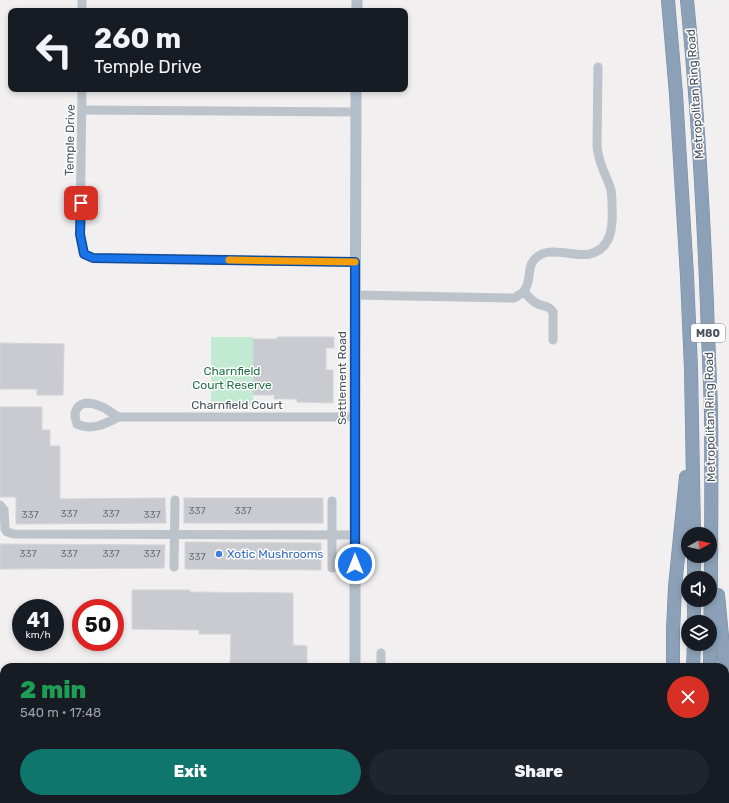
<!DOCTYPE html>
<html lang="en">
<head>
<meta charset="utf-8">
<style>
	:root { --surface:#171b24; --page:#20242c; --text:#f1f3f6; --muted:#9ea1a6; --accent:#0f766e }
	body { margin:0; font-family:Rubik,sans-serif; background:var(--page); color:var(--text); height:100vh; display:flex; flex-direction:column; font-size:15px; white-space:nowrap }
	* { box-sizing:border-box; margin:0 }
	p { font-size:13px; color:var(--muted) }
	.icon { flex:none; width:22px; height:22px; fill:none; stroke:currentColor; stroke-width:2; stroke-linecap:round; stroke-linejoin:round }
	.map { position:relative; flex:1; overflow:hidden }
	.panel { position:absolute; left:0px; top:663px; width:729px; height:140px; display:flex; flex-direction:column; background:var(--surface); border-radius:12px 12px 0 0; box-shadow:0 2px 6px #0003 }
	.panel>* { flex:none }
	.top-card { position:absolute; left:8px; top:8px; width:400px; height:84px; border-radius:8px; box-shadow:0 2px 6px #0003; background:#171b24; color:var(--text); overflow:hidden }
	.needle { width:26px; rotate:82deg }
	.tools { position:absolute; left:681px; top:527px; display:grid; gap:8px }
	.tools a { display:grid; place-items:center; width:36px; height:36px; border-radius:50%; background:var(--surface); box-shadow:0 2px 6px #0003; font-size:20px }
	.speed { position:absolute; left:12px; top:599px; display:flex; gap:8px; font-size:20px; font-weight:700; text-align:center }
	.speed>* { display:grid; place-content:center; width:52px; height:52px; border-radius:50%; background:var(--surface); box-shadow:0 2px 6px #0003; line-height:1 }
	.speed small { font-size:10px; font-weight:400 }
	.speed .limit { border:6px solid #d22; background:#fff; color:#111 }
	.pin { position:absolute; display:grid; place-items:center; width:34px; height:34px; color:#fff; margin:-17px; border-radius:8px; box-shadow:0 2px 6px #0006 }
	.me { position:absolute; width:44px; margin:-22px; rotate:0deg; stroke-linejoin:round; filter:drop-shadow(0 0 3px #0008) }
	.turn { display:flex; align-items:center; gap:14px; height:84px; padding:0 20px; font-size:18px }
	.turn .icon { width:52px; height:52px; stroke-width:2.5 }
	.turn b { display:block; font-size:28px; line-height:34px }
	.round { display:grid; place-items:center; flex:none; width:42px; height:42px; border-radius:21px; background:var(--page) }
	.head { display:flex; align-items:center; justify-content:space-between; height:68px; padding:0 20px }
	h1 { font-size:24px; font-weight:800; line-height:30px; color:#1e9e55 }
	.cta { display:flex; gap:8px; margin-top:auto; padding:8px 20px }
	.cta a { flex:1; height:46px; border-radius:24px; background:var(--accent); color:#fff; font-size:16px; font-weight:800; line-height:46px; text-align:center }
	.cta a+a { background:var(--page); color:var(--text) }
	.map>svg:first-child { display:block }
	.green { fill:#c2e9d1 }
	.building { fill:#c9cbd1; stroke:#d3d5d9 }
	.lines { fill:none; stroke-linecap:round; stroke-linejoin:round }
	.highway-casing { stroke:#778ca3; stroke-width:14 }
	.minor { stroke:#bcc3ca; stroke-width:9 }
	.major { stroke:#b1beca; stroke-width:11 }
	.highway { stroke:#8ca1b7; stroke-width:13 }
	.route-casing { stroke:#114b97; stroke-width:10 }
	.route { stroke:#1a73e8; stroke-width:7 }
	.slow { stroke:#f59e0b; stroke-width:7 }
	.shop-dot { fill:#3f7fe0; stroke:#fff; stroke-width:1.5 }
	.labels { text-anchor:middle; dominant-baseline:central; stroke-width:3; stroke-linejoin:round; paint-order:stroke }
	.number-label { font-size:10px; fill:#697078 }
	.shield { fill:#fff; stroke:#80868c; stroke-width:1 }
	.shield-label { font-size:11px; font-weight:bold; fill:#49525a }
	.street-label { font-size:12px; fill:#49525a; stroke:#fff }
	.park-label { font-size:12px; fill:#22724a; stroke:#fff }
	.shop-label { font-size:12px; fill:#366cbe; stroke:#fff; text-anchor:start }
</style>
</head>
<body>
<div class="map">
<svg width="729" height="803" viewBox="0 0 729 803">
	<rect width="100%" height="100%" fill="#f1efef"/>
	<rect class="green" x="211" y="337" width="42" height="68"/>
	<g class="building">
		<polygon points="277,337 334,337 334,348 326,348 326,370 333,370 333,403 297,402 297,399 274,399 274,395 253,395 254,367 253,367 253,339 277,339"/>
		<polygon points="0,343 64,344 63,395 37,395 37,389 0,389"/>
		<polygon points="0,407 42,407 42,430 50,430 50,446 60,446 60,499 165,498 166,523 16,524 16,497 0,497"/>
		<rect x="184" y="498" width="139" height="25"/>
		<polygon points="185,542 321,543 321,570 185,569"/>
		<polygon points="0,544 165,545 164,568 0,569"/>
		<polygon points="132,590 190,590 190,592 293,593 293,645 307,646 307,667 230,667 231,634 199,634 199,630 132,629"/>
	</g>
	<g class="lines">
		<g class="highway-casing">
			<g id="highway">
				<polyline points="668,0 676,94 687,276 691,369 694,534"/>
				<path d="M687,0C697,101 703,203 707,305C708,340 710,376 711,412C712,497 711,582 710,667"/>
				<polyline points="694,578 694,556"/>
				<polyline points="718,595 725,667"/>
				<polyline points="694,622 694,600"/>
				<polyline points="673,667 673,631 675,587 686,477"/>
				<polyline points="693,667 694,644"/>
				<polyline points="725,672 729,719"/>
				<polyline points="671,803 671,799"/>
				<polyline points="693,803 693,799"/>
				<polyline points="709,803 709,799"/>
			</g>
		</g>
		<g class="minor">
			<polyline points="82,0 82,11"/>
			<polyline points="82,89 80,234 84,254 93,258 355,262"/>
			<polyline points="83,110 356,112"/>
			<path d="M524,292C528,296 532,301 536,303C543,307 549,305 553,312V340"/>
			<path d="M355,295L514,298C517,296 522,294 524,291C534,278 523,263 542,254C554,248 576,257 590,254C613,248 613,224 612,205C612,200 612,195 611,190C610,186 608,182 607,179C602,168 598,158 597,146L598,67"/>
			<path d="M85,403C99,403 108,410 118,417C106,424 91,431 77,424C73,414 75,406 85,403Z"/>
			<polyline points="118,417 355,417"/>
			<polyline points="0,505 4,510 5,529 7,532 14,534 355,535"/>
			<polyline points="174,567 175,500"/>
			<polyline points="332,568 332,501"/>
			<polyline points="381,667 381,653"/>
		</g>
		<g class="major">
			<polyline points="357,11 357,0"/>
			<polyline points="355,667 355,417 356,89"/>
			<polyline points="355,799 355,803"/>
		</g>
		<use href="#highway" class="highway"/>
	</g>
	<g class="lines">
		<g class="route-casing">
			<polyline id="route" points="81,203 80,234 84,254 93,258 355,262 355,564"/>
		</g>
		<use href="#route" class="route"/>
		<polyline class="slow" points="229,260 355,262"/>
	</g>
	<circle class="shop-dot" cx="219" cy="554" r="4"/>
	<g class="labels">
		<g class="number-label">
			<text x="197" y="511">337</text>
			<text x="243" y="511">337</text>
			<text x="69" y="514">337</text>
			<text x="111" y="514">337</text>
			<text x="30" y="515">337</text>
			<text x="152" y="515">337</text>
			<text x="28" y="554">337</text>
			<text x="69" y="554">337</text>
			<text x="111" y="554">337</text>
			<text x="152" y="554">337</text>
			<text x="197" y="557">337</text>
		</g>
		<rect class="shield" x="691" y="324" width="34" height="18" rx="3"/>
		<g class="shield-label">
			<text x="708" y="333">M80</text>
		</g>
		<g class="street-label">
			<text transform="translate(695 94) rotate(-94)">Metropolitan Ring Road</text>
			<text transform="translate(70 140) rotate(-89)">Temple Drive</text>
			<text transform="translate(342 378) rotate(-90)">Settlement Road</text>
			<text x="237" y="405">Charnfield Court</text>
			<text transform="translate(710 417) rotate(-91)">Metropolitan Ring Road</text>
		</g>
		<g class="park-label">
			<text x="232" y="371">Charnfield<tspan x="232" dy="14">Court Reserve</tspan></text>
		</g>
		<g class="shop-label">
			<text x="227" y="554">Xotic Mushrooms</text>
		</g>
	</g>
</svg>
<div class="tools">
<a><svg class="needle" viewBox="-14 -14 28 28"><path d="M0-13l5 13h-10z" fill="#e53935"/><path d="M0 13l5-13h-10z" fill="#9ea1a6"/></svg></a>
<a><svg class="icon" aria-label="sound" viewBox="0 0 24 24"><path d="M4 9h4l5-4v14l-5-4H4zM17 9q2 3 0 6"/></svg></a>
<a><svg class="icon" aria-label="layers" viewBox="0 0 24 24"><path d="M12 4l9 5-9 5-9-5zM3 14l9 5 9-5"/></svg></a>
</div>
<div class="speed"><div>41<small>km/h</small></div><div class="limit">50</div></div>
<div class="pin" style="left:81px;top:203px;background:#d93025"><svg class="icon" aria-label="arrive" viewBox="0 0 24 24"><path d="M6 21V4h12l-3 4 3 4H6"/></svg></div>
<svg class="me" style="left:355px;top:564px" viewBox="-20 -20 40 40"><circle r="17" fill="#1a73e8" stroke="#fff" stroke-width="3"/><path d="M0-11L8 9 0 5-8 9z" fill="#fff"/></svg>
<div class="top-card">
<div class="turn"><svg class="icon" aria-label="left" viewBox="0 0 24 24"><path d="M17 20v-9H6M10 6l-5 5 5 5"/></svg><div><b>260 m</b>Temple Drive</div></div>
</div>
<section class="panel">
<div class="head"><div><h1>2 min</h1><p>540 m · 17:48</p></div><a class="round" style="background:#d93025;color:#fff"><svg class="icon" aria-label="close" viewBox="0 0 24 24"><path d="M6 6l12 12M18 6L6 18"/></svg></a></div>
<div class="cta"><a>Exit</a><a>Share</a></div>
</section>
</div>
</body>
</html>
